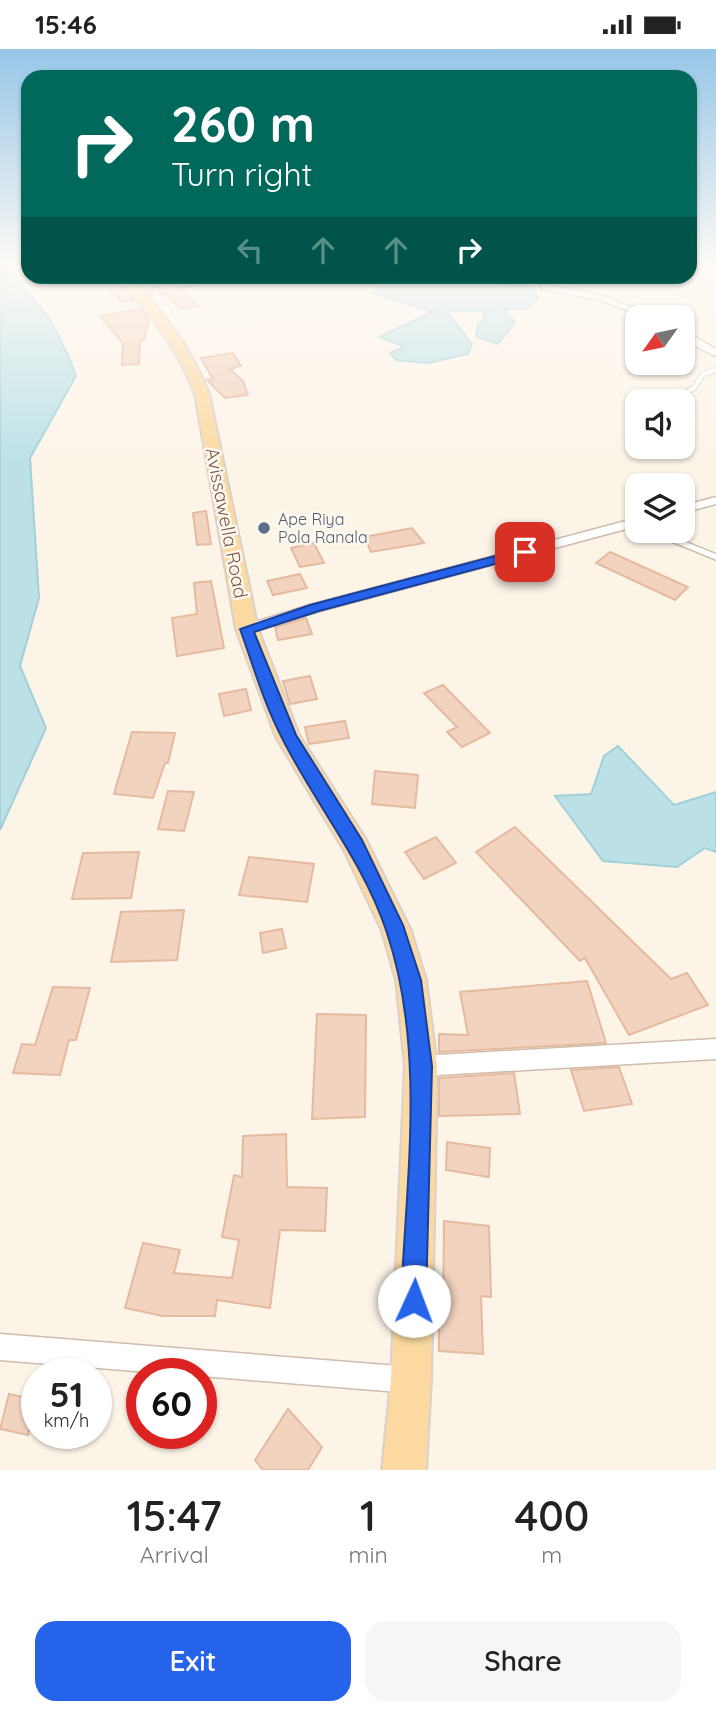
<!DOCTYPE html>
<html lang="en">
<head>
<meta charset="utf-8">
<style>
	:root { --surface:#fff; --page:#f6f6f6; --text:#222; --muted:#767676; --accent:#2563eb }
	body { margin:0; font-family:Quicksand,sans-serif; background:var(--page); color:var(--text); height:100vh; display:flex; flex-direction:column; font-size:26px; white-space:nowrap }
	* { box-sizing:border-box; margin:0 }
	p { font-size:23px; color:var(--muted) }
	.icon { flex:none; width:38px; height:38px; fill:none; stroke:currentColor; stroke-width:2; stroke-linecap:round; stroke-linejoin:round }
	.map { position:relative; height:1421px; overflow:hidden }
	.details { display:flex; flex-direction:column; background:var(--surface); flex:1 }
	.details>* { flex:none }
	.guide { position:absolute; left:21px; top:21px; width:676px; height:214px; border-radius:21px; box-shadow:0 2px 5px #0004; background:#00695c; color:#fff; overflow:hidden }
	.needle { width:46px; rotate:237deg }
	.controls { position:absolute; left:625px; top:256px; display:grid; gap:14px }
	.controls a { display:grid; place-items:center; width:70px; height:70px; border-radius:14px; background:var(--surface); box-shadow:0 2px 5px #0004; font-size:35px }
	.speed { position:absolute; left:21px; top:1309px; display:flex; gap:14px; font-size:35px; font-weight:700; text-align:center }
	.speed>* { display:grid; place-content:center; width:91px; height:91px; border-radius:50%; background:var(--surface); box-shadow:0 2px 5px #0004; line-height:1 }
	.speed small { font-size:18px; font-weight:400 }
	.speed .limit { border:10px solid #d22; background:#fff; color:#111 }
	.pin { position:absolute; display:grid; place-items:center; width:60px; height:60px; color:#fff; margin:-30px; border-radius:14px; box-shadow:0 4px 10px #0006 }
	.me { position:absolute; width:77px; margin:-38px; rotate:2deg; stroke-linejoin:round; filter:drop-shadow(0 0 5px #0008) }
	.turn { display:flex; align-items:center; gap:24px; height:147px; padding:0 35px; font-size:32px }
	.turn .icon { width:91px; height:91px; stroke-width:2.5 }
	.turn b { display:block; font-size:49px; line-height:60px }
	.lanes { display:flex; align-items:center; height:66px; padding:0 35px; background:#0003; justify-content:center; gap:35px; direction:ltr }
	.lanes .off { opacity:.35 }
	.eta { display:flex; justify-content:space-evenly; align-items:center; height:119px; text-align:center }
	.eta b { font-size:42px; font-weight:600; line-height:49px }
	.cta { display:flex; gap:14px; margin-top:auto; padding:14px 35px }
	.cta a { flex:1; height:80px; border-radius:21px; background:var(--accent); color:#fff; font-size:28px; font-weight:600; line-height:80px; text-align:center }
	.cta a+a { background:var(--page); color:var(--text) }
	.status { display:flex; justify-content:space-between; align-items:center; height:49px; padding:0 35px; background:var(--surface); direction:ltr }
	.status svg { height:19px; fill:currentColor }
	.map>svg:first-child { display:block }
	.water { fill:#bbe1e7; stroke:#a1d0d9; stroke-width:2 }
	.building { fill:#f2d3bf; stroke:#e5ba9f; stroke-width:2 }
	.lines { fill:none; stroke-linecap:round; stroke-linejoin:round }
	.lane-far1-casing { stroke:#cfbcad; stroke-width:6 }
	.lane-casing { stroke:#cfbcad; stroke-width:8 }
	.street-casing { stroke:#cfbcad; stroke-width:3 }
	.primary-casing { stroke:#d9d1cd; stroke-width:4 }
	.lane-far1 { stroke:#fff; stroke-width:4.5 }
	.lane { stroke:#fff; stroke-width:5 }
	.street { fill:#fff; fill-rule:evenodd }
	.primary { fill:#fbd9a0; fill-rule:evenodd }
	.route { fill:#2563eb; stroke:#184099; stroke-width:2 }
	.service-dot { fill:#5c6f8a; stroke:#fff8ee; stroke-width:2.5 }
	.labels { text-anchor:middle; dominant-baseline:central; stroke-width:5; stroke-linejoin:round; paint-order:stroke }
	.far-service-label { font-size:16px; fill:#4e5e75; stroke:#fff8ee; text-anchor:start }
	.street-label { font-size:19px; fill:#775b4b; stroke:#fff8ee }
</style>
</head>
<body>
<div class="status"><b>15:46</b><svg viewBox="0 0 49 12"><path d="M0 12V9h3v3zM5 12V6h3v6zM10 12V3h3v9zM15 12V0h3v12zM26 1h20v11H26zM47 4h2v5h-2z"/></svg></div>
<div class="map">
<svg width="716" height="1421" viewBox="0 0 716 1421">
	<rect width="100%" height="100%" fill="#fdf4e8"/>
	<g class="water">
		<path d="M0,219C40,249 59,280 76,327L30,409L39,549L20,617L46,679L0,781Z"/>
		<polygon points="389,228 482,228 482,233 531,237 538,249 527,260 503,260 515,273 498,295 476,287 478,276 484,272 483,262 446,262 472,295 468,305 428,314 396,311 390,304 405,298 379,288 433,263 372,244"/>
		<polygon points="618,697 674,756 716,743 716,803 705,799 677,818 603,812 555,747 591,745 604,707"/>
	</g>
	<g class="building">
		<polygon points="99,228 116,228 133,251 122,253"/>
		<polygon points="145,228 204,228 205,234 182,239 198,257 180,260 166,245 158,246 157,232 152,248 135,230"/>
		<polygon points="140,260 149,271 144,291 140,292 139,315 122,316 123,294 100,267"/>
		<polygon points="233,304 241,317 230,320 243,332 248,346 225,349 207,331 213,330 201,309"/>
		<polygon points="206,462 211,495 197,496 193,464"/>
		<polygon points="412,479 424,494 371,503 364,488"/>
		<polygon points="314,494 324,514 300,518 291,499"/>
		<polygon points="610,503 688,538 675,551 596,514"/>
		<polygon points="515,512 529,524 509,532 494,519"/>
		<polygon points="300,525 307,539 273,546 267,532"/>
		<polygon points="211,532 224,599 177,607 172,569 197,565 194,534"/>
		<polygon points="306,569 312,585 278,591 275,578"/>
		<polygon points="310,627 317,650 290,655 283,632"/>
		<polygon points="443,636 490,684 462,698 447,683 457,678 424,644"/>
		<polygon points="246,640 251,661 224,667 219,645"/>
		<polygon points="345,672 349,689 309,695 305,678"/>
		<polygon points="132,683 175,684 168,714 165,714 153,749 114,745"/>
		<polygon points="375,722 418,726 415,759 372,755"/>
		<polygon points="168,742 194,743 184,782 158,780"/>
		<polygon points="515,778 671,930 687,924 708,956 629,986 585,909 580,912 476,803"/>
		<polygon points="436,788 456,814 424,830 405,803"/>
		<polygon points="139,803 131,849 72,850 83,804"/>
		<polygon points="249,808 314,815 307,853 239,846"/>
		<polygon points="184,861 177,911 111,913 121,863"/>
		<polygon points="282,880 286,899 263,904 260,884"/>
		<polygon points="587,932 606,994 439,1003 439,985 468,986 460,943"/>
		<polygon points="53,938 90,939 76,991 69,991 60,1026 13,1024 22,995 35,996"/>
		<polygon points="317,965 366,966 365,1068 312,1070"/>
		<polygon points="619,1018 632,1055 584,1062 571,1021"/>
		<polygon points="514,1024 520,1065 439,1067 439,1029"/>
		<polygon points="286,1085 287,1138 327,1139 325,1182 280,1181 270,1259 217,1251 215,1267 163,1267 125,1259 143,1194 180,1201 174,1224 232,1229 239,1191 222,1188 234,1126 242,1128 243,1087"/>
		<polygon points="447,1093 490,1099 489,1128 446,1121"/>
		<polygon points="444,1172 489,1177 491,1248 481,1247 483,1305 439,1302 439,1260 443,1260"/>
		<polygon points="9,1345 37,1351 28,1386 0,1380"/>
		<polygon points="288,1360 322,1398 308,1421 263,1421 255,1411"/>
	</g>
	<g class="lines">
		<g class="lane-far1-casing">
			<polyline id="lane-far1" points="671,351 694,339 703,325 716,321"/>
		</g>
		<g class="lane-casing">
			<g id="lane">
				<polyline points="669,352 675,349"/>
				<polyline points="650,481 716,508"/>
			</g>
		</g>
		<g class="street-casing">
			<g id="street">
				<polygon points="540,228 547,228 548,236 604,247 657,268 645,268 599,251 541,240"/>
				<path d="M682,276L695,288L716,300V307C702,301 682,293 682,276Z"/>
				<polygon points="716,448 716,455 682,464 682,457"/>
				<polygon points="637,469 637,477 320,562 247,584 240,580 242,577 310,556"/>
				<polygon points="716,990 716,1010 421,1027 414,1024 411,1017 414,1010 421,1007"/>
				<polygon points="0,1285 411,1318 420,1322 424,1331 420,1340 411,1344 201,1327 201,1325 172,1325 0,1311"/>
			</g>
		</g>
		<g class="primary-casing">
			<path id="primary" d="M118,228H130C164,263 191,299 209,345L258,580L299,686L365,789L411,882L426,931L437,1017L431,1331L426,1421H382L391,1331L405,1017L396,931L382,882L345,803L276,688L236,580L195,345C176,295 150,268 118,228Z"/>
		</g>
		<use href="#lane-far1" class="lane-far1"/>
		<use href="#lane" class="lane"/>
		<use href="#street" class="street"/>
		<use href="#primary" class="primary"/>
	</g>
	<linearGradient id="sky" x2="0" y2="1"><stop stop-color="#96c6e8"/><stop offset="0.52" stop-color="#fefaf5"/><stop offset="1" stop-color="#fefaf5" stop-opacity="0"/></linearGradient>
	<rect width="716" height="416" fill="url(#sky)"/>
	<path class="route" d="M525,499L529,500V506L319,562L254,583L296,686L362,791L403,876L421,931L432,1017L426,1252L423,1261L414,1265L405,1261L401,1252C406,1131 426,1001 387,884C364,813 315,755 282,689C264,655 253,616 240,580L310,556Z"/>
	<circle class="service-dot" cx="264" cy="479" r="7"/>
	<g class="labels">
		<g class="far-service-label">
			<text x="278" y="470">Ape Riya<tspan x="278" dy="18">Pola Ranala</tspan></text>
		</g>
		<g class="street-label">
			<text transform="translate(227 474) rotate(79)">Avissawella Road</text>
		</g>
	</g>
</svg>
<div class="controls">
<a><svg class="needle" viewBox="-14 -14 28 28"><path d="M0-13l5 13h-10z" fill="#e53935"/><path d="M0 13l5-13h-10z" fill="#767676"/></svg></a>
<a><svg class="icon" aria-label="sound" viewBox="0 0 24 24"><path d="M4 9h4l5-4v14l-5-4H4zM17 9q2 3 0 6"/></svg></a>
<a><svg class="icon" aria-label="layers" viewBox="0 0 24 24"><path d="M12 4l9 5-9 5-9-5zM3 14l9 5 9-5"/></svg></a>
</div>
<div class="speed"><div>51<small>km/h</small></div><div class="limit">60</div></div>
<div class="pin" style="left:525px;top:503px;background:#d93025"><svg class="icon" aria-label="arrive" viewBox="0 0 24 24"><path d="M6 21V4h12l-3 4 3 4H6"/></svg></div>
<svg class="me" style="left:414px;top:1252px" viewBox="-20 -20 40 40"><circle r="19" fill="#fff"/><path d="M0-13L10 11 0 6-10 11z" fill="#2563eb"/></svg>
<div class="guide">
<div class="turn"><svg class="icon" aria-label="right" viewBox="0 0 24 24"><path d="M7 20v-9h11M14 6l5 5-5 5"/></svg><div><b>260 m</b>Turn right</div></div>
<div class="lanes"><svg class="icon off" aria-label="left" viewBox="0 0 24 24"><path d="M17 20v-9H6M10 6l-5 5 5 5"/></svg><svg class="icon off" aria-label="ahead" viewBox="0 0 24 24"><path d="M12 20V5M6 11l6-6 6 6"/></svg><svg class="icon off" aria-label="ahead" viewBox="0 0 24 24"><path d="M12 20V5M6 11l6-6 6 6"/></svg><svg class="icon" aria-label="right" viewBox="0 0 24 24"><path d="M7 20v-9h11M14 6l5 5-5 5"/></svg></div>
</div>
</div>
<section class="details">
<div class="eta">
<div><b>15:47</b><p>Arrival</p></div>
<div><b>1</b><p>min</p></div>
<div><b>400</b><p>m</p></div>
</div>
<div class="cta"><a>Exit</a><a>Share</a></div>
</section>
</body>
</html>
